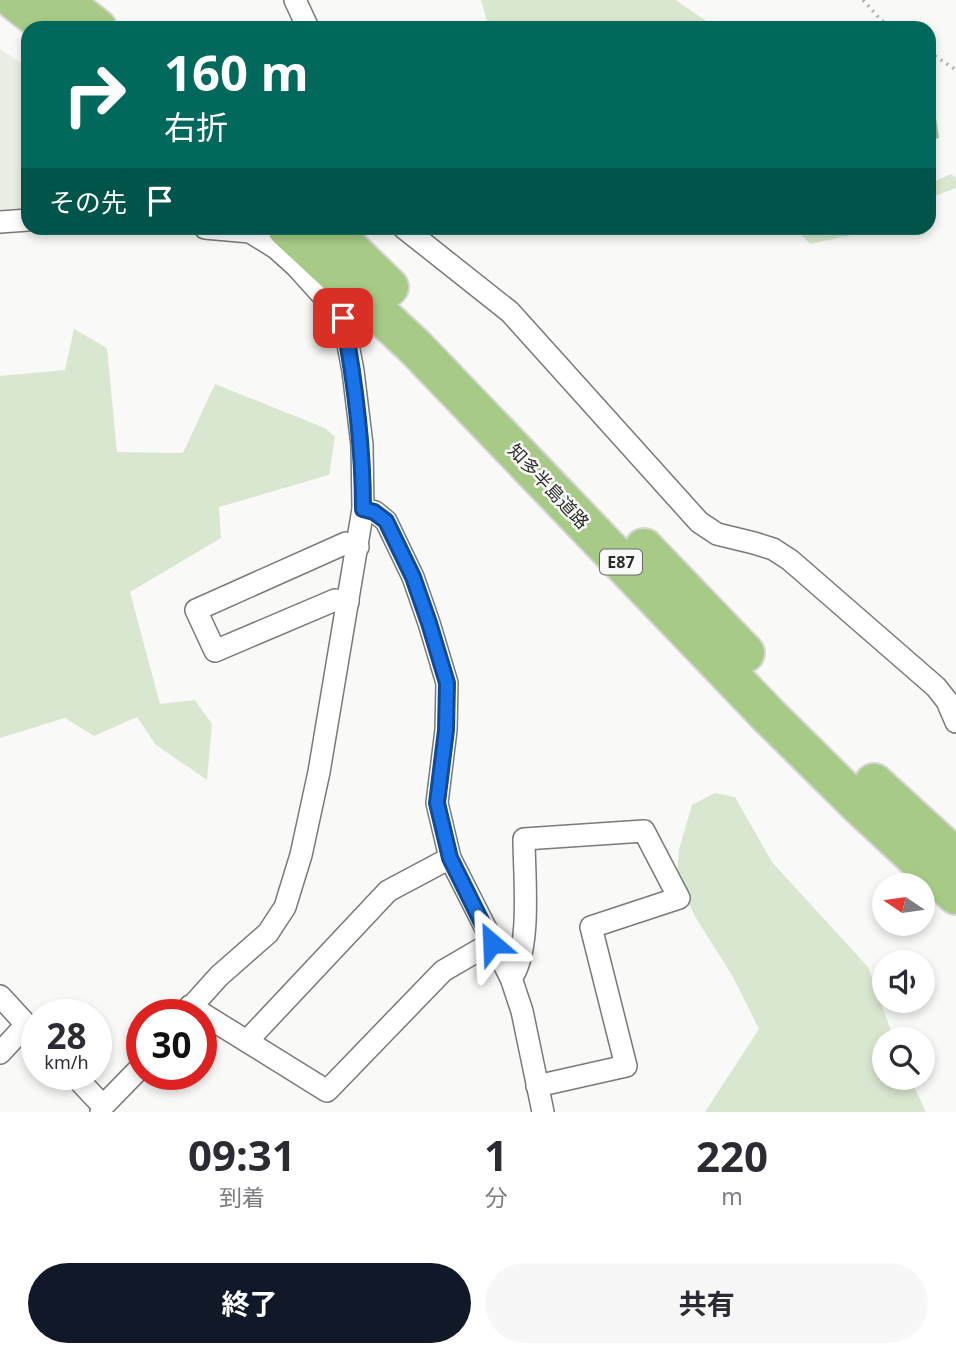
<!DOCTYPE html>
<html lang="ja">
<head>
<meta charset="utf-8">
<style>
	:root { --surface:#fff; --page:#f7f7f7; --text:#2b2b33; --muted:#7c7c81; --accent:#111827 }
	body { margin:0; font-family:"Noto Sans","Noto Sans JP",sans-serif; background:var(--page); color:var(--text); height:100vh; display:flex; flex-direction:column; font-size:26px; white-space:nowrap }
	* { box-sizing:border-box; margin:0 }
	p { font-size:23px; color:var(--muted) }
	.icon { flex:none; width:38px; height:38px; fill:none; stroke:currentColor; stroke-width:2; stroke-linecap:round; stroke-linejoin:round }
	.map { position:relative; height:1112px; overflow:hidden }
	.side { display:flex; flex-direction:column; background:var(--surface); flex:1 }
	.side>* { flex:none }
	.hud { position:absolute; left:21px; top:21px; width:915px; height:214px; border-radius:21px; box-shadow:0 4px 10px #0003; background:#00695c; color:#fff; overflow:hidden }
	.needle { width:46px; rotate:283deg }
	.tools { position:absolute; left:872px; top:873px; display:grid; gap:14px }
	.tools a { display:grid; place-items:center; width:63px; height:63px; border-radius:50%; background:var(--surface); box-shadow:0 4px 10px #0003; font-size:35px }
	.speed { position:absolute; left:21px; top:999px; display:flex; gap:14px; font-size:35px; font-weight:700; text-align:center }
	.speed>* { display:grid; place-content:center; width:91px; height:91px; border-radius:50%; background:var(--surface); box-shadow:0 4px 10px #0003; line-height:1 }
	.speed small { font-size:18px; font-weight:400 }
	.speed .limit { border:10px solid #d22; background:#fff; color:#111 }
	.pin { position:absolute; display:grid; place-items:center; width:60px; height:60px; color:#fff; margin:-30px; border-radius:14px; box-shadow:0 4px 10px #0006 }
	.me { position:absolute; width:77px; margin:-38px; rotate:334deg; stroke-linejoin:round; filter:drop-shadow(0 0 5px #0008) }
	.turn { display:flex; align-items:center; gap:24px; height:147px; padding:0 28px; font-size:32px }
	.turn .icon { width:91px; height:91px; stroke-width:2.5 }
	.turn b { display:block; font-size:49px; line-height:60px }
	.then { display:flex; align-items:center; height:66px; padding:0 28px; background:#0003; gap:14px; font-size:26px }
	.eta { display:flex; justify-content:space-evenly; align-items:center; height:119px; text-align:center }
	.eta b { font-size:42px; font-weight:700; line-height:49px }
	.button { display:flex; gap:14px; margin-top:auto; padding:14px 28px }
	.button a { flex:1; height:80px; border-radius:42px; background:var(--accent); color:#fff; font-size:28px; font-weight:700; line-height:80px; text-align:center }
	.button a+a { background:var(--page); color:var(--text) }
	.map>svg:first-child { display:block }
	.built { fill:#eaefe5 }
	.green { fill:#dae7d0 }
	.water { fill:#aebda1 }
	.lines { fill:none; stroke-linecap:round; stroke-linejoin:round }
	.street-casing { stroke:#787a77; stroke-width:24 }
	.highway-casing { stroke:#d5d5d5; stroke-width:42 }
	.path { stroke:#afafad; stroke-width:3.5; stroke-dasharray:2 5; stroke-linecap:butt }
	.street { stroke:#fff; stroke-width:21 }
	.highway { stroke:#a7cb86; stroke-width:38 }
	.route-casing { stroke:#114b97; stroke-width:18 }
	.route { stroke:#1a73e8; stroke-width:12 }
	.labels { text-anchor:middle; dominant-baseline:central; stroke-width:5; stroke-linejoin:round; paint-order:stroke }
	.shield { fill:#f9faf7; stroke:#6a6a68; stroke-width:2 }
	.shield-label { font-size:16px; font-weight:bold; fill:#2c2c2b }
	.street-label { font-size:18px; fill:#2c2c2b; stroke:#f9faf7 }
</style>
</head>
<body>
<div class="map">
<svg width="956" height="1112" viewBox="0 0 956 1112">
	<rect width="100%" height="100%" fill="#f9faf7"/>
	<polygon class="built" points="0,49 28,67 28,213 0,214"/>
	<g class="green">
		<polygon points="481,0 676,0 716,28 489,28"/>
		<polygon points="951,174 956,178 956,188 929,198 929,184"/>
		<polygon points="795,228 884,228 810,244"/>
		<polygon points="74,329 107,348 117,452 183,453 215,384 325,428 335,437 329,475 219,507 221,538 130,592 160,704 195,700 212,724 207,780 156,745 137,717 94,736 65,718 0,738 0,376 65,370"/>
		<polygon points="715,793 735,797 772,862 868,967 894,1039 884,1040 884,1078 910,1078 926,1112 705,1112 759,1029 733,977 694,915 677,876 679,849 692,805"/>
	</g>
	<polygon class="water" points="929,106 936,118 939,138 929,141"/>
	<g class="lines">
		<g class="street-casing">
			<g id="street">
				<polyline points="295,0 308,28"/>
				<polyline points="0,222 28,220"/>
				<polyline points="404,228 510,312 699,522 717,534 754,543 773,549 790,560 936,687 947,701 956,722"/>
				<polyline points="363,509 375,512 386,521 413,577 429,623 447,683 446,730 437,803 450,858 511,978 522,1011 543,1112"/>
				<polyline points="348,602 335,600 215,651 196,610 346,543 358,547"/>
				<path d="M511,978C532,952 524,873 524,839L644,831L679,898L591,927L626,1066L537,1086"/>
				<polyline points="0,996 37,1036"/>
				<polyline points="190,1006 327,1091 443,971 491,943"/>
				<polyline points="184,1015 219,976 268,933 285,907 301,855 319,772 363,509 362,445 353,371 343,318 296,266 276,248 250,232 205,228"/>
				<polyline points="247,1041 388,891 450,858"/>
				<polyline points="0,1053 26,1025"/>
				<polyline points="73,1074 103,1106"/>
				<polyline points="101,1112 103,1106 142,1066"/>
			</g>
		</g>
		<g class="highway-casing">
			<g id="highway">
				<polyline points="14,0 50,28"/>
				<polyline points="61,0 97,28"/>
				<polyline points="287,228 415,347 768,715 858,804 956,895"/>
				<polyline points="328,228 389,287"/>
				<polyline points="644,548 745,653"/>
				<polyline points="874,783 956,858"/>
			</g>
		</g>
		<g class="path">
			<polyline points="863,0 881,20 893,28"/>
			<polyline points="929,52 956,70"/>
		</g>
		<use href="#street" class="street"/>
		<use href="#highway" class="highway"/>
	</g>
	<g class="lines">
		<g class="route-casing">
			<path id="route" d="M343,318C355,382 363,445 363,509L374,512L386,521L413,577L429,623L447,683L446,730L437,803L450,858L492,943"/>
		</g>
		<use href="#route" class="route"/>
	</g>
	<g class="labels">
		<rect class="shield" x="600" y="549.5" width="42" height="25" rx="5"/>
		<g class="shield-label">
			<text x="621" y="562">E87</text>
		</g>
		<g class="street-label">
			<text transform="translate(549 486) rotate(47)">知多半島道路</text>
		</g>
	</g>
</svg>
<div class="tools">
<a><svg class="needle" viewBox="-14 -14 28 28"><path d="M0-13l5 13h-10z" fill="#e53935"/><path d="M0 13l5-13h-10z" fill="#7c7c81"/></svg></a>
<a><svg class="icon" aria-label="sound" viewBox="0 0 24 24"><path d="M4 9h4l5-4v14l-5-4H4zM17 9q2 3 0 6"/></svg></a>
<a><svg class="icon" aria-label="search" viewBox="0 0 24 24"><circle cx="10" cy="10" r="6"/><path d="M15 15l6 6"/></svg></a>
</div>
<div class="speed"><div>28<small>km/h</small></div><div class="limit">30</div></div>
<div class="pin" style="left:343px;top:318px;background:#d93025"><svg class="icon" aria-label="arrive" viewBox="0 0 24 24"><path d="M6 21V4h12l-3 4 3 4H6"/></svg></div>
<svg class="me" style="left:492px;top:943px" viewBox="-20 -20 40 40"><path d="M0-17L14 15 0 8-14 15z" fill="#1a73e8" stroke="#fff" stroke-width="4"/></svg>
<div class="hud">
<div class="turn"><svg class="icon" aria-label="right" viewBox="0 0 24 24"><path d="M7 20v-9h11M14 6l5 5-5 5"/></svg><div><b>160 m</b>右折</div></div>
<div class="then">その先<svg class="icon" aria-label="arrive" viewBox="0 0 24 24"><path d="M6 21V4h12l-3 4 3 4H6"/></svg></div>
</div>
</div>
<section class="side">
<div class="eta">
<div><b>09:31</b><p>到着</p></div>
<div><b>1</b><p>分</p></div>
<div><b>220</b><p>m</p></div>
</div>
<div class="button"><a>終了</a><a>共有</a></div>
</section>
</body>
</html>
